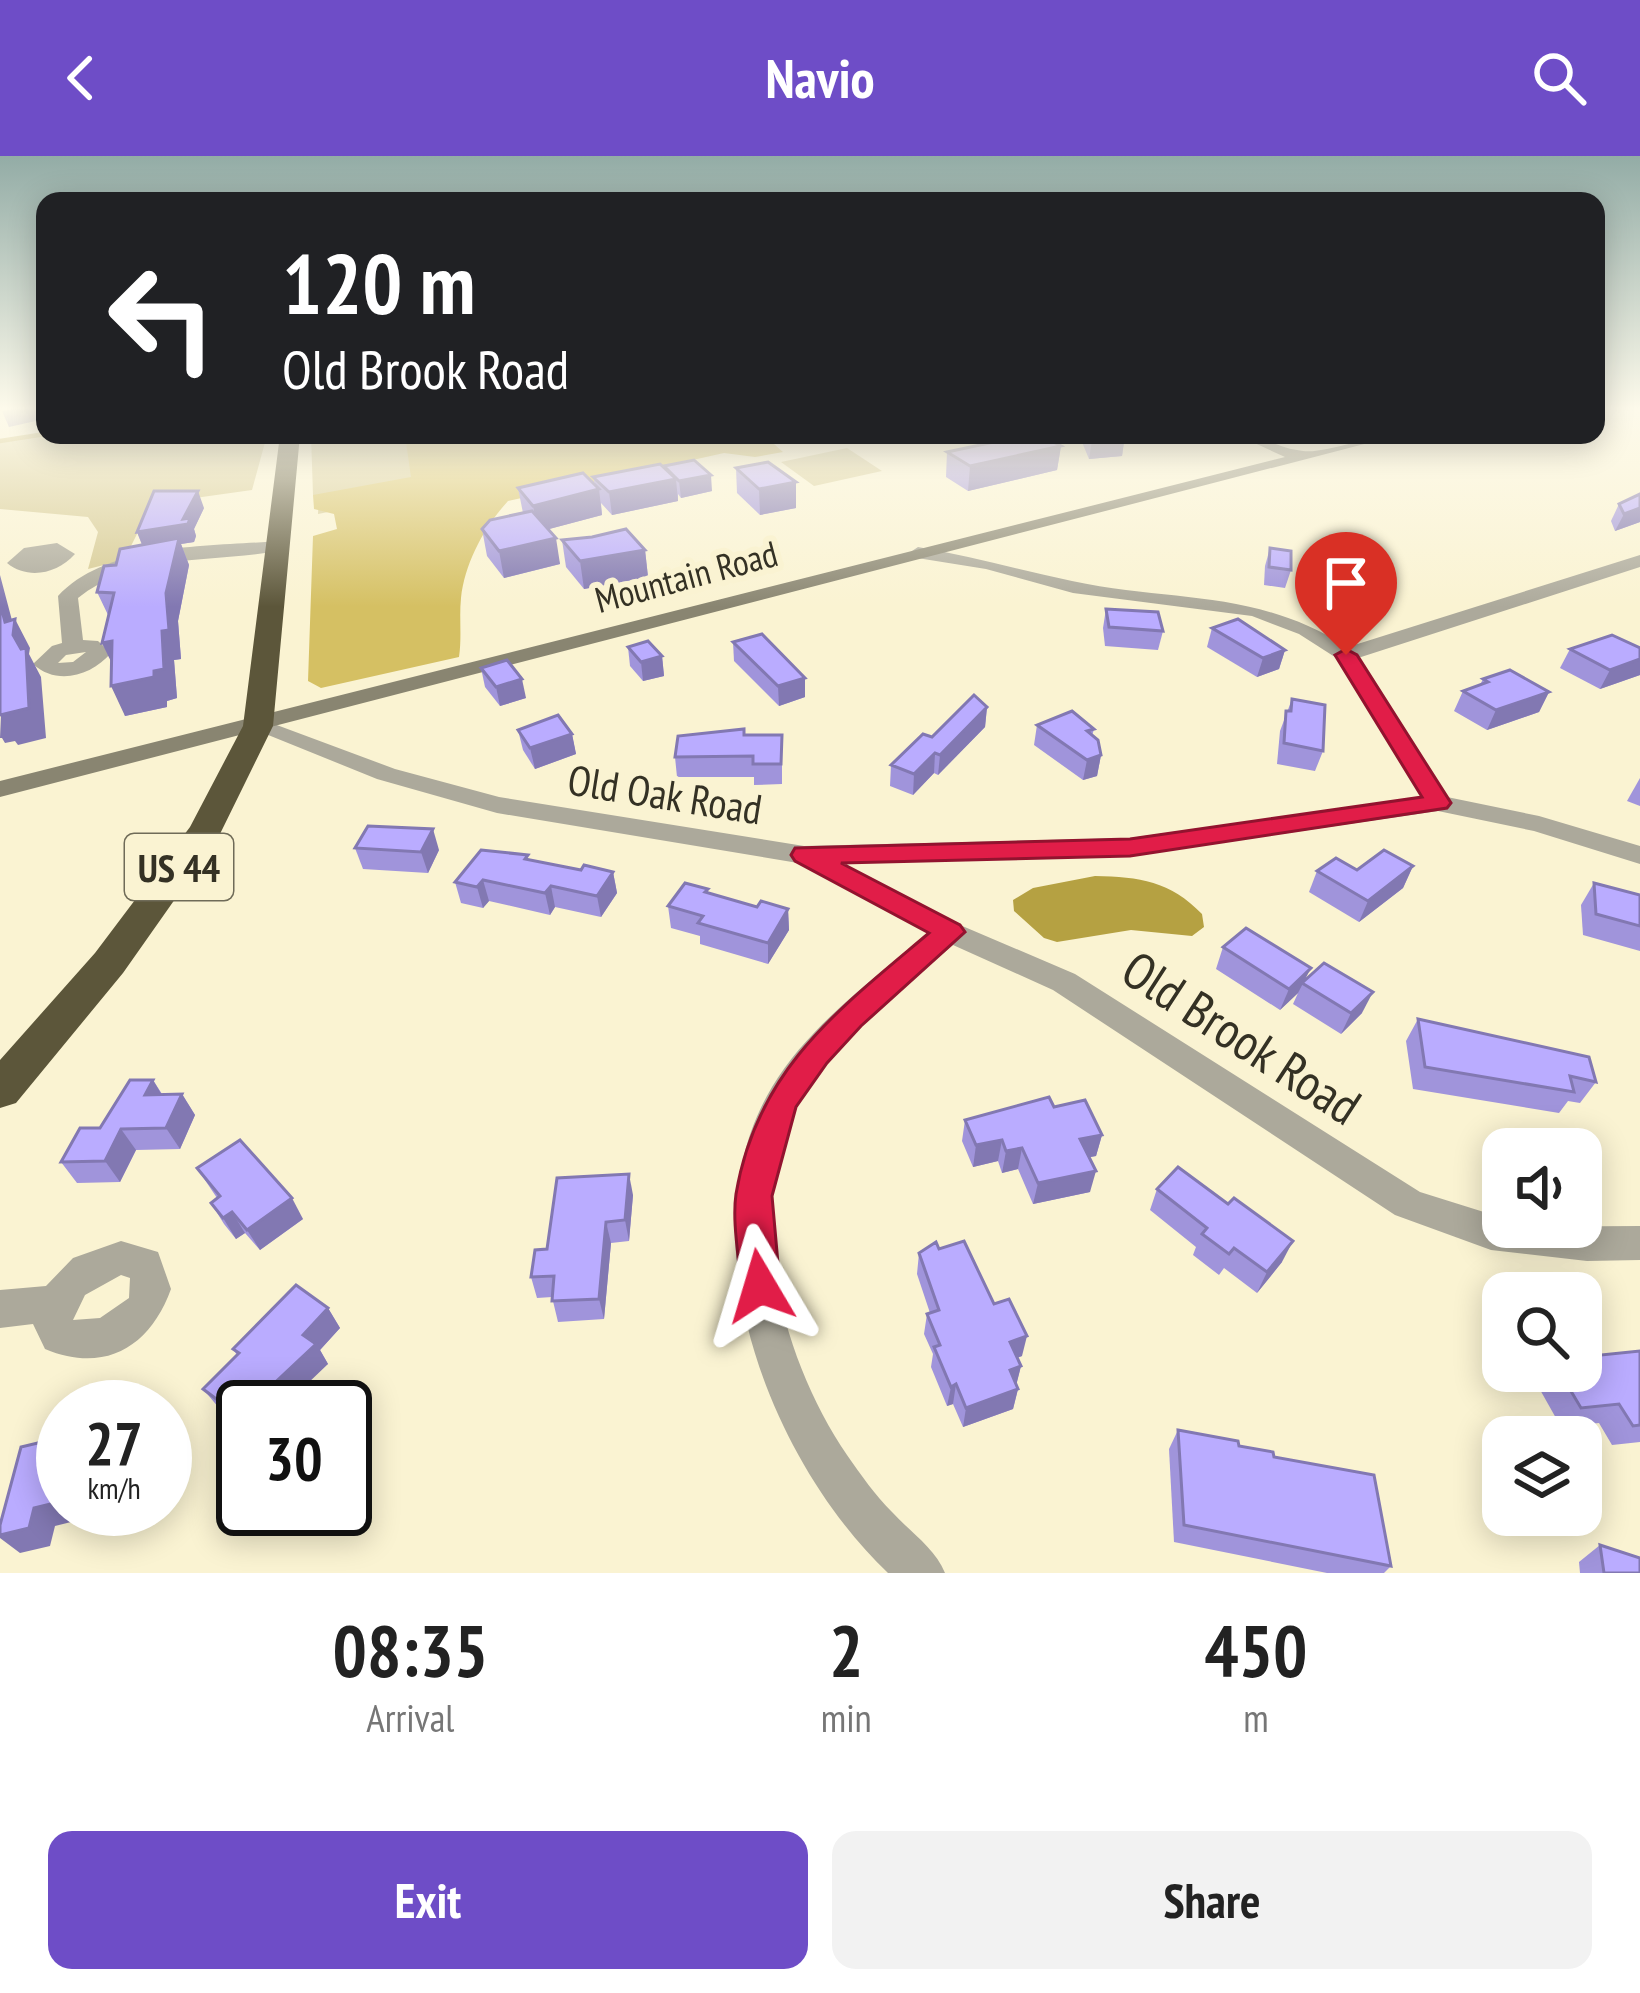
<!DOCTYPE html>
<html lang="en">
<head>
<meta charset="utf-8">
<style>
	:root { --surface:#fff; --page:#f2f2f2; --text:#222; --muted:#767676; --accent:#6e4dc7 }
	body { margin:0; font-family:"PT Sans Narrow",sans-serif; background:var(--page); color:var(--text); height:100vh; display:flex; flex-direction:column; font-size:45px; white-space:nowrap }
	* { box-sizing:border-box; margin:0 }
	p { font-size:39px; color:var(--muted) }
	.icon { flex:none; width:66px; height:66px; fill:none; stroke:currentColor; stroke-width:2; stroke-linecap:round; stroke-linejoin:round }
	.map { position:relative; height:1417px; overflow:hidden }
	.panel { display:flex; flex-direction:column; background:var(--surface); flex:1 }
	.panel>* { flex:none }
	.hud { position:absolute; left:36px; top:36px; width:1569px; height:252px; border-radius:24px; box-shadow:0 6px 30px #0003; background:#202124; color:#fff; overflow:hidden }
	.controls { position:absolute; left:1482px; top:972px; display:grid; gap:24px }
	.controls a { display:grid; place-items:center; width:120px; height:120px; border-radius:24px; background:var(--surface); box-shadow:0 6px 30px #0003; font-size:60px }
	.speed { position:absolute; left:36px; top:1224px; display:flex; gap:24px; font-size:60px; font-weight:700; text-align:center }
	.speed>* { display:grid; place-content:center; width:156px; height:156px; border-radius:50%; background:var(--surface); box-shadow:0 6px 30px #0003; line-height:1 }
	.speed small { font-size:30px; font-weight:400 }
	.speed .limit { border:6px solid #111; border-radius:18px; background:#fff; color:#111 }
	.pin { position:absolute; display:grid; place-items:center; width:102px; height:102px; color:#fff; margin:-123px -51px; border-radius:50% 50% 50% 0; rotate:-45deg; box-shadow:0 0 12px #0007 }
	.pin .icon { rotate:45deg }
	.me { position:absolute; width:132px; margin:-66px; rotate:353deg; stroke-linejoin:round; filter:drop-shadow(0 0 9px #0008) }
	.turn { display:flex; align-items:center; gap:42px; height:252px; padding:0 48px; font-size:54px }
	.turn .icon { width:156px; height:156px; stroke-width:2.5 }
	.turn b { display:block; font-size:84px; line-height:102px }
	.eta { display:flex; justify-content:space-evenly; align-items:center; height:204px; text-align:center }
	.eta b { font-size:72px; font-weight:700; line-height:84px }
	.button { display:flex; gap:24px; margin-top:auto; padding:24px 48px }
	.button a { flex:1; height:138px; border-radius:24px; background:var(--accent); color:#fff; font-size:48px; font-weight:700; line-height:138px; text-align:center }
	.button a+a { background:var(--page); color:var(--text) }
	header { display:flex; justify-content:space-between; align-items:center; height:156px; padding:0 48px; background:var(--accent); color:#fff; font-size:54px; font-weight:700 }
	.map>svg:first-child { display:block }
	.green { fill:#d6ca93 }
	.forest { fill:#d5c063 }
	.water { fill:#b5a142 }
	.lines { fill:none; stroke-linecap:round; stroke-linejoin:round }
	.stream { stroke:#b5a142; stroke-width:4.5 }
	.street { fill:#aca99b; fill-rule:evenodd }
	.secondary { fill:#898571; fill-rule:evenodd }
	.highway { fill:#5c563a; fill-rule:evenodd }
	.wall { fill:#a094db }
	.shaded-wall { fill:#8278b2 }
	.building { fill:#baacff; stroke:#8278b2; stroke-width:3 }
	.route { fill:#e11d48; stroke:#92132f; stroke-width:3 }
	.labels { text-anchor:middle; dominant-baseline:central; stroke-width:12; stroke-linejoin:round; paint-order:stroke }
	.far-street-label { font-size:36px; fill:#343124; stroke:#faf3d2 }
	.shield { fill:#faf3d2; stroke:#6f6b58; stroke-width:3 }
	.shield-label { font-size:39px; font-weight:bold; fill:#343124 }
	.street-label { font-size:42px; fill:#343124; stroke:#faf3d2 }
	.near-street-label { font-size:51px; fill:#343124; stroke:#faf3d2 }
</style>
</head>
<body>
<header><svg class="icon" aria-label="back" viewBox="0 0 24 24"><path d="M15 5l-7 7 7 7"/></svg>Navio<svg class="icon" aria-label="search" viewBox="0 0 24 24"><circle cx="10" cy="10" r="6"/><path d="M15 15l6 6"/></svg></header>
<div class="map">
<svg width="1640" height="1417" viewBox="0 0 1640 1417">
	<rect width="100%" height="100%" fill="#faf3d2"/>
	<g class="green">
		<polygon points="45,277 45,279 267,279 252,334 152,348 124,404 88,413 98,376 88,361 0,353 0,287"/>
		<polygon points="311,279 718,279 318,358 319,339 313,339"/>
		<polygon points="847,292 882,315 814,330 781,306"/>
	</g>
	<path class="forest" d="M405,279H770L766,281L783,296L755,301L724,297L508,345C485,370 465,406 461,442C459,461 462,481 459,501L321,532L308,525L313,380L337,373L334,358L314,353L313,339L411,321Z"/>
	<path class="water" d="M1095,720C1140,721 1170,725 1202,758L1204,771L1192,780L1131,774L1057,786L1044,782L1014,755L1013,744L1033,732Z"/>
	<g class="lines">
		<polyline class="stream" points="0,285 45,278"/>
		<g class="street">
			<path d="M277,385L283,386V394C214,408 137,395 78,442L83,484L98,485L111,497C91,520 57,530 33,508L52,490L62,487L58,440C109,386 209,391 277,385ZM86,496L73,506L58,507L66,499Z"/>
			<path d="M57,387L75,398C57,418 28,424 7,407L24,392Z"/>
			<path d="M918,391C970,400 1020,414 1072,425C1176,447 1252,432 1348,491L1640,399V411L1358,502L1447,641L1539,660L1640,690V708L1534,675L1438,655L1130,700L841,707L960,769L1075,818L1420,1036L1503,1062V1071L1640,1070V1104L1587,1105L1491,1094L1395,1059L1053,834L953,789C903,832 847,873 809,929C736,1036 779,1199 847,1299C861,1319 875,1339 892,1356C910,1376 935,1392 945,1417H888C771,1306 682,1081 772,931C810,868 873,824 929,777L798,707L497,657L377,623L246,570L258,563L266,565L395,613L499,641L804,690L1130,682L1422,641L1338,503L1299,478L1252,460L1073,437L986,413L911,401L909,397Z"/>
			<path d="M121,1085L158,1096L171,1133C150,1191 105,1218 45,1193L33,1168L0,1172V1134L46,1130L73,1102ZM121,1119L130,1122L129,1142L100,1162L73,1164L85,1139Z"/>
		</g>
		<path class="secondary" d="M1237,279C1262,279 1279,293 1303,295C1325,298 1369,279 1399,279L0,641V625L1285,301Z"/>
		<polygon class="highway" points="280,279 300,279 273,570 218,682 123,817 16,947 0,952 0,904 95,797 190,671 243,570"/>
	</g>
	<g class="wall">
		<polygon points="1079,279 1125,279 1122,300 1089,303"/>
		<polygon points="1061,290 1057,314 968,335 946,321 947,296"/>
		<polygon points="664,312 712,335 681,342 678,338 678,345 612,359 601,347 602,359 549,373 560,408 504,422 487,400 482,373 523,357 518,332 595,329 593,321"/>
		<polygon points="736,312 796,352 760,359 737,337"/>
		<polygon points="1640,338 1640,366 1615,375 1611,365 1619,348"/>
		<polygon points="204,352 194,373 196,380 194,386 181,388 189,409 178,465 181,503 174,504 177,542 167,545 167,551 125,560 112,506 102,487 109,461 97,436 116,409 142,389 137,376"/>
		<polygon points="562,384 645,394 648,421 584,433 566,411"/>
		<polygon points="1270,392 1291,414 1285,432 1264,429 1265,410"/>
		<polygon points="1106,453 1163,475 1158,494 1105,490 1103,472"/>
		<polygon points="1212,472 1285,494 1279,513 1257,521 1207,491"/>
		<polygon points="733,486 805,541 779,550 734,505"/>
		<polygon points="628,491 662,500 664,520 643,525 630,510"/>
		<polygon points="1640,492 1640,519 1600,533 1560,512 1570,493"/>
		<polygon points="481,512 526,542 500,550 485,531"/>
		<polygon points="1483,523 1549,536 1539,556 1487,574 1454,555 1463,535 1480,529"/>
		<polygon points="1292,543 1323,595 1315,615 1277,608 1280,575"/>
		<polygon points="987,551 985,571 938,619 934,617 913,639 890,630 891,609"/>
		<polygon points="1037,569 1094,573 1092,580 1101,599 1097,620 1083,624 1034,589"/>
		<polygon points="518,574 572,578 576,598 535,613 523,594"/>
		<polygon points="745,579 782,579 782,628 754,629 754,621 677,621 675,601"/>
		<polygon points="1640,622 1640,650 1627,645"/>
		<polygon points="355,692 439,694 428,717 363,713"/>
		<polygon points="529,704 581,714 613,716 617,737 601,761 555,751 550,759 489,745 483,752 461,747 455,726"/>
		<polygon points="1413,710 1403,732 1359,766 1309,736 1317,715"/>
		<polygon points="1594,727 1640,739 1640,795 1583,779 1581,749"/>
		<polygon points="708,733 708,737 757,751 788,753 789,774 768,808 700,788 700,780 671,772 668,750"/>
		<polygon points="1223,791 1306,823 1362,857 1341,878 1293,848 1298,837 1280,854 1216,813"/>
		<polygon points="1418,863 1596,926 1580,947 1568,945 1559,957 1413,933 1406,885"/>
		<polygon points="153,924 162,938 182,938 195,959 180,993 136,994 120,1026 77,1027 61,1006"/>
		<polygon points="1054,951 1102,979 1096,1000 1089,1001 1090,1036 1033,1048 1018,1013 1002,1017 998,1005 973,1011 962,985 965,964"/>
		<polygon points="197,1012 303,1063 260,1094 245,1077 236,1083 224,1068 211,1047 217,1042"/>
		<polygon points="1157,1033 1282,1106 1257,1137 1224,1112 1219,1119 1193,1099 1196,1091 1150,1054"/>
		<polygon points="633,1039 629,1085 611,1087 604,1163 558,1166 552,1141 537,1142 531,1121 547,1093"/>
		<polygon points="939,1093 994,1148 1022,1200 1017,1202 1021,1210 1016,1229 1018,1233 1013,1253 963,1271 953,1248 947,1250 931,1211 933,1198 924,1178 927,1158 930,1157 917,1118 919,1097"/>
		<polygon points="328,1152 340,1172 320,1194 328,1208 243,1251 243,1271 219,1252 203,1233 237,1199 233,1193"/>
		<polygon points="1640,1195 1640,1286 1612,1289 1599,1267 1561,1271 1534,1223 1541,1215 1581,1215"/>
		<polygon points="1178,1274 1274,1301 1391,1410 1384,1417 1327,1417 1174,1386 1169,1293"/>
		<polygon points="1600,1389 1640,1401 1640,1417 1580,1417 1579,1406"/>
	</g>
	<g class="shaded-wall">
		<polygon points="17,252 34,252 40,264 9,271 2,255"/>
		<polygon points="1093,279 1125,279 1122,300 1089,303"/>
		<polygon points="1061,290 1057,314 968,335 970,310"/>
		<polygon points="711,319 712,335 681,342 679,325"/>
		<polygon points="676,323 678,345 612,359 609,336"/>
		<polygon points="796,326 796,352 760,359 759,333"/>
		<polygon points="599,333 602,359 538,376 533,350"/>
		<polygon points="198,335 204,352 194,373 196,380 194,386 181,388 189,409 178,465 181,503 174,504 177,542 167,545 167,551 125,560 111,530 144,393 137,376 183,363"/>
		<polygon points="1640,352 1640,366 1615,375 1624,358"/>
		<polygon points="556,382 560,408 504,422 499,395"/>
		<polygon points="645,394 648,421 584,433 580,405"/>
		<polygon points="0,419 14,472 15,463 30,492 29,498 41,521 46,582 18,589 15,585 5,587 2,582 0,582 5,466 0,447"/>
		<polygon points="112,485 116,516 102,487"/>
		<polygon points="1285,494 1279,513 1257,521 1263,502"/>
		<polygon points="662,500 664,520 643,525 641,506"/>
		<polygon points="1640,503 1640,519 1600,533 1610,514"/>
		<polygon points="805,522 805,541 779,550 778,530"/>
		<polygon points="522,523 526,542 500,550 496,531"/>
		<polygon points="1549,536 1539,556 1487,574 1496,554"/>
		<polygon points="987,551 985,571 938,619 940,599"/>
		<polygon points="572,578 576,598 535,613 530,592"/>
		<polygon points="935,597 934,617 913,639 914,618"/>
		<polygon points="1101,599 1097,620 1083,624 1087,604"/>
		<polygon points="433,673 439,694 428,717 421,696"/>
		<polygon points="1413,710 1403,732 1359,766 1368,745"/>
		<polygon points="613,716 617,737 601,761 597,740"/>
		<polygon points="483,724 489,745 483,752 477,731"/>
		<polygon points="551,730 555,751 550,759 545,737"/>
		<polygon points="788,753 789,774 768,808 768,787"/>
		<polygon points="1311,812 1298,837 1280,854 1289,833"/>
		<polygon points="1373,836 1362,857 1341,878 1351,857"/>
		<polygon points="153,924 166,946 145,939"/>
		<polygon points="182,938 195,959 180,993 166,972"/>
		<polygon points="121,973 136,994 120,1026 105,1005"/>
		<polygon points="1102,979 1096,1000 1075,1004 1080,983"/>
		<polygon points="1002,984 998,1005 973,1011 976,989"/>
		<polygon points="1022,992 1018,1013 1002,1017 1006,995"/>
		<polygon points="1096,1015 1090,1036 1033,1048 1038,1027"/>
		<polygon points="629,1018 633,1039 629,1085 625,1064"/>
		<polygon points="292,1042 303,1063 260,1094 247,1074"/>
		<polygon points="232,1056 245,1077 236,1083 223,1062"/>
		<polygon points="606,1066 611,1087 604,1163 599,1143"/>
		<polygon points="1293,1085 1282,1106 1257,1137 1267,1116"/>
		<polygon points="328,1152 340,1172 320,1194 328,1208 283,1251 249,1251 303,1179"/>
		<polygon points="1027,1180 1022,1200 1005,1206 1010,1186"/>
		<polygon points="1021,1210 1016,1230 1010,1214"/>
		<polygon points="956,1228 953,1248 947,1250 951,1231"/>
		<polygon points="1018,1233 1013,1253 963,1271 966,1252"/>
		<polygon points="63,1345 63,1353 148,1353 147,1357 111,1365 103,1358 55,1370 50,1390 20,1397 0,1382 0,1379 34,1352"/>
	</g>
	<g class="building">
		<polygon points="1027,279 1040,279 1061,290 970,310 947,296"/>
		<polygon points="694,304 711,319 679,325 664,310"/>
		<polygon points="768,306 796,326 759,333 736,312"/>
		<polygon points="660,308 676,323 609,336 593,321"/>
		<polygon points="583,317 599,333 533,350 518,332"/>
		<polygon points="154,335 198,335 183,363 190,362 188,368 137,376"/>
		<polygon points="1640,338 1640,352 1624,358 1619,348"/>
		<polygon points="532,355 556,382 499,395 482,373 490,364"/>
		<polygon points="626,373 645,394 580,405 562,384 592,381"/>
		<polygon points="179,382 166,437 169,474 162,475 164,513 154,515 154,521 111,530 112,485 102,487 114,437 97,436 104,410 116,409 120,393"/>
		<polygon points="1270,392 1291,395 1291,414 1269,411"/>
		<polygon points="0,447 5,466 15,463 13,479 21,493 26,492 29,552 0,559"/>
		<polygon points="1106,453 1158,456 1163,475 1109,471"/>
		<polygon points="1238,463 1285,494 1263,502 1212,472"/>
		<polygon points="762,478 805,522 778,530 733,486"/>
		<polygon points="1612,479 1640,492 1640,503 1610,514 1570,493"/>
		<polygon points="648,485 662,500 641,506 628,491"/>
		<polygon points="507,504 522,523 496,531 481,512"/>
		<polygon points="1510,514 1549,536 1496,554 1463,535 1488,526 1483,523"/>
		<polygon points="974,539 987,551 940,599 935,597 914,618 891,609 923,578 932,581"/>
		<polygon points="1292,543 1325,549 1323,595 1284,587 1286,555 1291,555"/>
		<polygon points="1072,555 1094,573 1087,575 1098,584 1101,599 1087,604 1037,569"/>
		<polygon points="558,559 572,578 530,592 518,574"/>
		<polygon points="744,573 744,579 782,579 781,608 753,608 753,600 675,601 678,580"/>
		<polygon points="368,670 433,673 421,696 355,692"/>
		<polygon points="481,694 528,699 525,703 581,714 584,709 613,716 597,740 551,730 545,737 483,724 477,731 455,726"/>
		<polygon points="1384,694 1413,710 1368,745 1317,715 1336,702 1357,714"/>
		<polygon points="685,727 708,733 705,736 757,751 761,745 788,753 768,787 698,767 703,760 668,750"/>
		<polygon points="1594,727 1640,739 1640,770 1596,758"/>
		<polygon points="1246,772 1311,812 1289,833 1223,791"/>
		<polygon points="1324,807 1373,836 1351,857 1302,827"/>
		<polygon points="1418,863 1589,901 1596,926 1570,920 1574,936 1425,911"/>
		<polygon points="130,924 153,924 145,939 182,938 166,972 121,973 105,1005 61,1006 80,972 100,972"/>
		<polygon points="1049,941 1054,951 1085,944 1102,979 1080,983 1096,1015 1038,1027 1022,992 1006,995 1002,984 976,989 965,964"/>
		<polygon points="240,984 292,1042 247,1074 232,1056 223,1062 211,1047 220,1040 197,1012"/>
		<polygon points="1178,1011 1228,1048 1234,1042 1293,1085 1267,1116 1234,1092 1229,1098 1202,1078 1207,1072 1157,1033"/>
		<polygon points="629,1018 625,1064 606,1066 599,1143 552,1145 554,1120 531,1121 535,1094 547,1093 557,1022"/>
		<polygon points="964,1085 994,1148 1009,1143 1027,1180 1010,1186 1021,1210 1010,1214 1018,1233 966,1252 956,1228 951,1231 934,1191 940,1189 927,1158 939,1154 919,1097 936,1086 939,1093"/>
		<polygon points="296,1129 328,1152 303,1179 316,1188 249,1251 243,1251 243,1257 239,1260 203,1233 239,1197 233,1193"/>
		<polygon points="1640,1195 1640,1269 1633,1270 1619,1248 1581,1252 1559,1215 1581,1215 1581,1201"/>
		<polygon points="1178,1274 1238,1285 1239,1290 1273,1296 1274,1301 1374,1319 1391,1410 1184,1369"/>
		<polygon points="63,1281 63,1345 34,1352 29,1372 0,1379 0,1369 21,1291"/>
		<polygon points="1600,1389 1640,1402 1640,1417 1604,1417"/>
	</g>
	<linearGradient id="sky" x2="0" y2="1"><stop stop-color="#93aca6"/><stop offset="0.56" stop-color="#fdfaeb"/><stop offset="1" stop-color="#fdfaeb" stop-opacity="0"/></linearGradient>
	<rect width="1640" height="451" fill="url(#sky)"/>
	<path class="route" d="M1346,493L1357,499L1451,647L1447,652L1130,700L841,707L960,769L965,776L861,870L827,907L796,951L772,1040L780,1130L774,1143L760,1148L746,1143L741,1130C739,1101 732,1066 736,1038C757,913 838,854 929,777L795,705L791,699L795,692L1130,683L1422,641L1335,499Z"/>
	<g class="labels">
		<g class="far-street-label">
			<text transform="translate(686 420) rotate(-15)">Mountain Road</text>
		</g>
		<rect class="shield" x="125" y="678" width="108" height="66" rx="9"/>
		<g class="shield-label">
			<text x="179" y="711">US 44</text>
		</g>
		<g class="street-label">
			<text transform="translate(665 638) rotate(9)">Old Oak Road</text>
		</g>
		<g class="near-street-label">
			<text transform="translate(1242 881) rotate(33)">Old Brook Road</text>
		</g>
	</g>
</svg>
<div class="controls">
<a><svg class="icon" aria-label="sound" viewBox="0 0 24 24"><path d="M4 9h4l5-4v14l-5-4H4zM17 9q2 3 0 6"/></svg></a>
<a><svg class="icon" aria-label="search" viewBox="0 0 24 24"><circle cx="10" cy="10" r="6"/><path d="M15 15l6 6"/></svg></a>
<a><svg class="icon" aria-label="layers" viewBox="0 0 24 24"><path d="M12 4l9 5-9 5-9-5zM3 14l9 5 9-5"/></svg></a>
</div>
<div class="speed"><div>27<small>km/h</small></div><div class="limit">30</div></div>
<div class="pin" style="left:1346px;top:499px;background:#d93025"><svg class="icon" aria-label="arrive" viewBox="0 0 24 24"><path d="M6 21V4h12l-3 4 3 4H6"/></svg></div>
<svg class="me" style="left:760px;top:1130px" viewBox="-20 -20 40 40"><path d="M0-17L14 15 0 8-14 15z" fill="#e11d48" stroke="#fff" stroke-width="4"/></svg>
<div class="hud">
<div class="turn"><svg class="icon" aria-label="left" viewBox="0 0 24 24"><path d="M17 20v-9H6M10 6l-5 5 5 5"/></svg><div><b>120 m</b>Old Brook Road</div></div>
</div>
</div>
<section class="panel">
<div class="eta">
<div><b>08:35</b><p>Arrival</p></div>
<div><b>2</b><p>min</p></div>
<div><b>450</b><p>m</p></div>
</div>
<div class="button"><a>Exit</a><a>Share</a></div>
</section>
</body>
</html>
